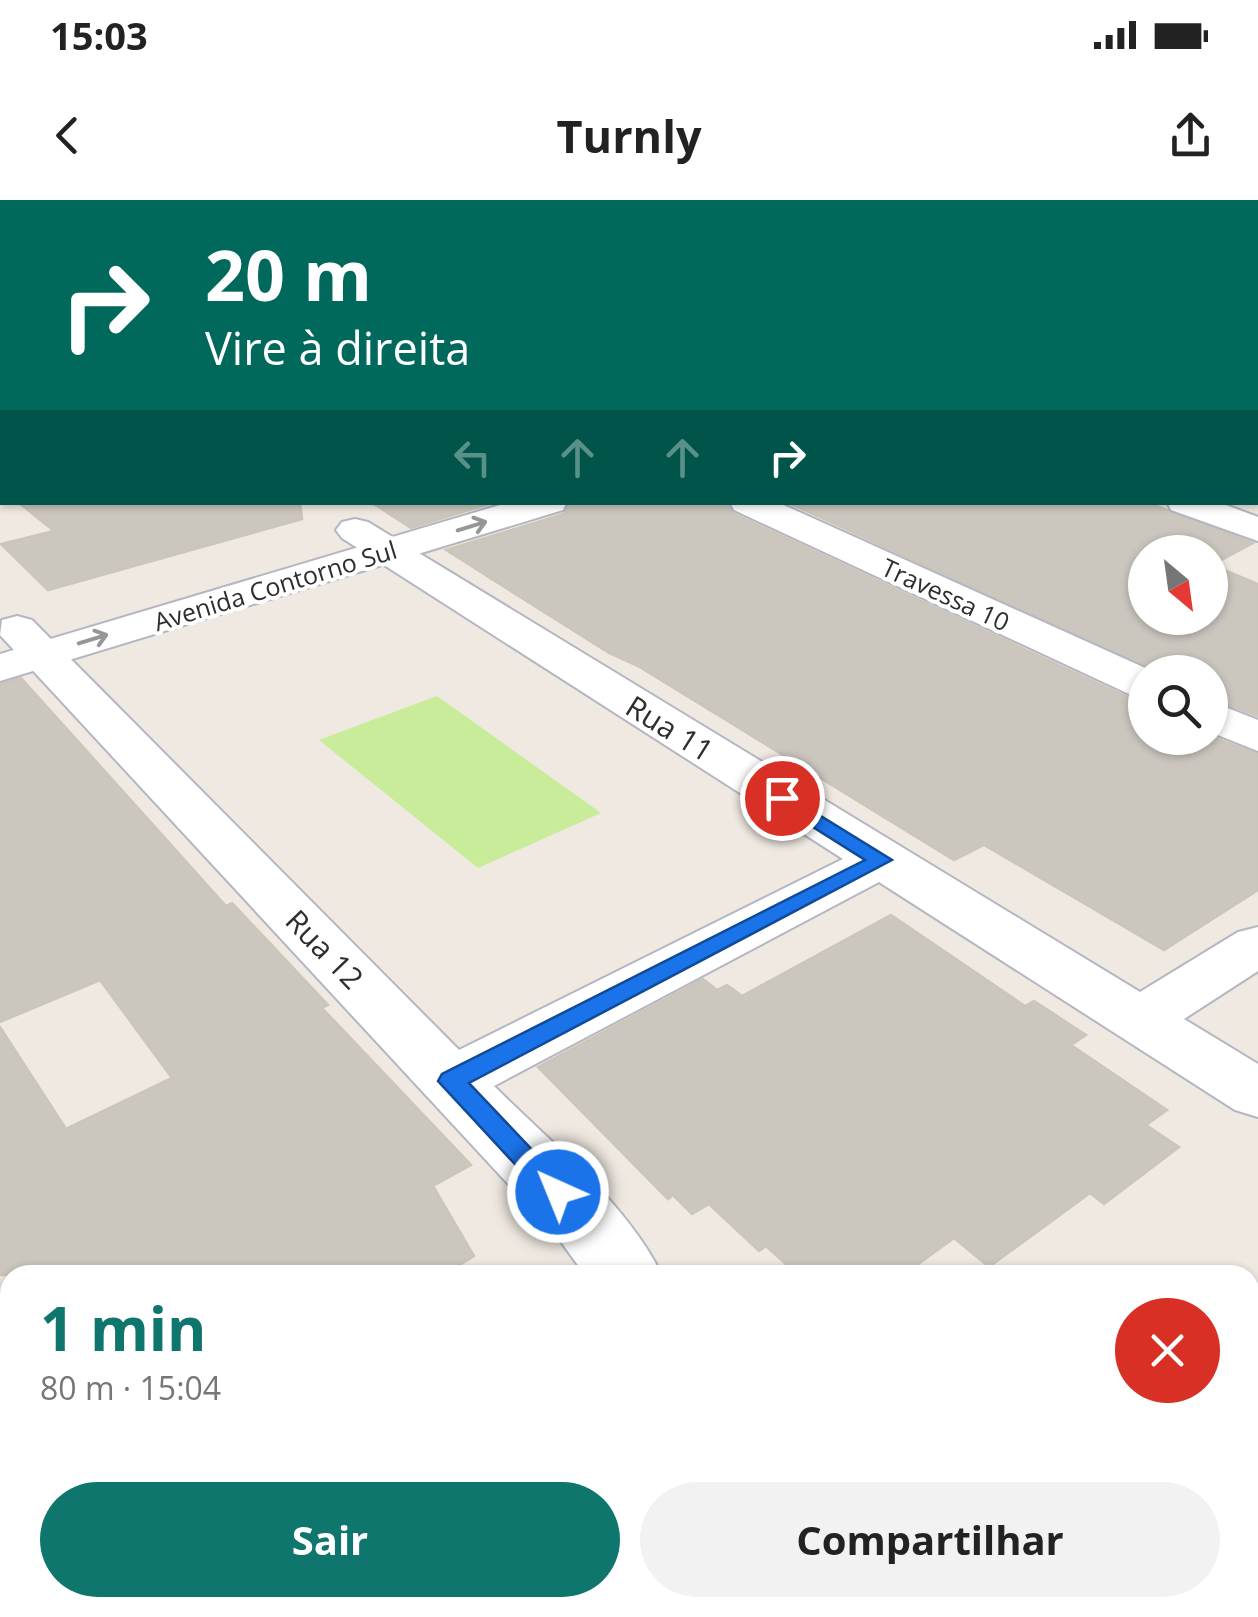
<!DOCTYPE html>
<html lang="pt">
<head>
<meta charset="utf-8">
<style>
	:root { --surface:#fff; --page:#f2f2f2; --text:#222; --muted:#767676; --accent:#0f766e }
	body { margin:0; font-family:"Open Sans",sans-serif; background:var(--page); color:var(--text); height:100vh; display:flex; flex-direction:column; font-size:38px; white-space:nowrap }
	* { box-sizing:border-box; margin:0 }
	p { font-size:32px; color:var(--muted) }
	.icon { flex:none; width:55px; height:55px; fill:none; stroke:currentColor; stroke-width:2; stroke-linecap:round; stroke-linejoin:round }
	.map { position:relative; flex:1; overflow:hidden }
	.sheet { position:absolute; left:0px; top:1065px; width:1260px; height:352px; display:flex; flex-direction:column; background:var(--surface); border-radius:30px 30px 0 0; box-shadow:0 2px 8px #0004 }
	.sheet>* { flex:none }
	.guide { position:absolute; left:0px; top:0px; width:1260px; height:305px; box-shadow:0 2px 8px #0004; background:#00695c; color:#fff; overflow:hidden }
	.needle { width:65px; rotate:151deg }
	.controls { position:absolute; left:1128px; top:335px; display:grid; gap:20px }
	.controls a { display:grid; place-items:center; width:100px; height:100px; border-radius:50%; background:var(--surface); box-shadow:0 2px 8px #0004; font-size:50px }
	.pin { position:absolute; display:grid; place-items:center; width:85px; height:85px; color:#fff; margin:-42px; border:5px solid #fff; border-radius:50%; box-shadow:0 2px 10px #0007 }
	.me { position:absolute; width:110px; margin:-55px; rotate:316deg; stroke-linejoin:round; filter:drop-shadow(0 0 8px #0008) }
	.turn { display:flex; align-items:center; gap:35px; height:210px; padding:0 40px; font-size:45px }
	.turn .icon { width:130px; height:130px; stroke-width:2.5 }
	.turn b { display:block; font-size:70px; line-height:85px }
	.lanes { display:flex; align-items:center; height:95px; padding:0 40px; background:#0003; justify-content:center; gap:50px; direction:ltr }
	.lanes .off { opacity:.35 }
	.round { display:grid; place-items:center; flex:none; width:105px; height:105px; border-radius:52px; background:var(--page) }
	.overview { display:flex; align-items:center; justify-content:space-between; height:170px; padding:0 40px }
	h1 { font-size:60px; font-weight:700; line-height:75px; color:var(--accent) }
	.action { display:flex; gap:20px; margin-top:auto; padding:20px 40px }
	.action a { flex:1; height:115px; border-radius:60px; background:var(--accent); color:#fff; font-size:40px; font-weight:700; line-height:115px; text-align:center }
	.action a+a { background:var(--page); color:var(--text) }
	.status { display:flex; justify-content:space-between; align-items:center; height:70px; padding:0 50px; background:var(--surface); direction:ltr }
	.status svg { height:28px; fill:currentColor }
	header { display:flex; justify-content:space-between; align-items:center; height:130px; padding:0 40px; background:var(--surface); font-size:45px; font-weight:700 }
	.map>svg:first-child { display:block }
	.pitch { fill:#c9ec9a }
	.building { fill:#cbc7bf; stroke:#cbc5ba; stroke-width:2.5; fill-rule:evenodd }
	.lines { fill:none; stroke-linecap:round; stroke-linejoin:round }
	.minor-casing { stroke:#b4b7c1; stroke-width:4 }
	.tertiary-casing { stroke:#b4b7c1; stroke-width:4 }
	.minor { fill:#fff; fill-rule:evenodd }
	.tertiary { fill:#fff; fill-rule:evenodd }
	.oneway { stroke:#969696 }
	.route { fill:#1a73e8; stroke:#114b97; stroke-width:2.5 }
	.labels { text-anchor:middle; dominant-baseline:central; stroke-width:8; stroke-linejoin:round; paint-order:stroke }
	.far-street-label { font-size:25px; fill:#2e2e2e; stroke:#fff }
	.street-label { font-size:30px; fill:#2e2e2e; stroke:#fff }
</style>
</head>
<body>
<div class="status"><b>15:03</b><svg viewBox="0 0 49 12"><path d="M0 12V9h3v3zM5 12V6h3v6zM10 12V3h3v9zM15 12V0h3v12zM26 1h20v11H26zM47 4h2v5h-2z"/></svg></div>
<header><svg class="icon" aria-label="back" viewBox="0 0 24 24"><path d="M15 5l-7 7 7 7"/></svg>Turnly<svg class="icon" aria-label="share" viewBox="0 0 24 24"><path d="M12 15V3M7 8l5-5 5 5M5 13v7h14v-7"/></svg></header>
<div class="map">
<svg width="1258" height="1417" viewBox="0 0 1258 1417">
	<rect width="100%" height="100%" fill="#efe9e1"/>
	<polygon class="pitch" points="437,496 601,613 478,668 319,540"/>
	<g class="building">
		<polygon points="18,302 300,302 302,319 48,390 1,344 54,331"/>
		<polygon points="371,302 495,302 411,328"/>
		<polygon points="570,302 726,302 732,313 1127,497 1145,501 1145,538 1210,536 1258,554 1258,690 1164,750 984,645 954,660 638,466 609,453 446,350 564,314"/>
		<path d="M787,302H1146L1253,343L1212,365L1258,384V516L1210,498V472H1157ZM1145,352H1210V418H1145Z"/>
		<polygon points="21,478 226,706 232,703 328,805 322,808 471,965 433,986 474,1056 443,1075 0,1075 0,827 66,929 172,878 100,780 0,822 0,484"/>
		<polygon points="891,715 1025,806 1034,801 1086,835 1071,845 1167,910 1146,925 1179,947 1104,1004 1090,993 989,1067 954,1038 903,1075 798,1075 766,1046 759,1051 709,1004 692,1014 673,995 668,999 538,867 703,779 717,790 727,785 742,796"/>
	</g>
	<g class="lines">
		<g class="minor-casing">
			<g id="minor">
				<polygon points="425,0 451,0 453,2 427,2"/>
				<polygon points="657,0 685,0 687,2 659,2"/>
				<polygon points="938,0 966,0 968,2 940,2"/>
				<polygon points="1004,0 1033,0 1035,2 1006,2"/>
				<rect x="0" y="32" width="2" height="14"/>
				<rect x="0" y="241" width="2" height="20"/>
				<polygon points="730,302 777,302 1154,472 1145,472 1145,498 1129,494 734,310"/>
				<polygon points="1167,302 1218,302 1258,317 1258,341 1171,310"/>
				<path d="M355,319L368,322L1140,792L1238,732L1258,727V771L1184,819L1258,864V917L1235,910L879,682L494,886C552,944 625,1001 662,1075H585L559,1039L0,435L2,420L17,416L32,420L459,850L843,659L342,338L336,330L342,322Z"/>
				<polygon points="1210,501 1258,520 1258,551 1210,532"/>
				<polygon points="182,1408 282,1408 278,1417 178,1417"/>
			</g>
		</g>
		<g class="tertiary-casing">
			<polygon id="tertiary" points="510,302 567,302 563,310 0,481 0,454"/>
		</g>
		<use href="#minor" class="minor"/>
		<use href="#tertiary" class="tertiary"/>
	</g>
	<defs><path id="oneway-shaft" d="M-6 0H5M1.5-3L5.5 0L1.5 3" fill="none" stroke-width="1.6" stroke-linecap="round" stroke-linejoin="round" transform="scale(2.5)"/></defs>
	<g class="oneway">
		<use href="#oneway-shaft" transform="translate(472 326) rotate(-17)"/>
		<use href="#oneway-shaft" transform="translate(93 439) rotate(-17)"/>
	</g>
	<polygon class="route" points="782,592 892,660 469,883 572,992 568,1000 558,1003 548,1000 438,881 442,874 865,660 775,603 772,598"/>
	<g class="labels">
		<g class="far-street-label">
			<text transform="translate(275 385) rotate(-17)">Avenida Contorno Sul</text>
			<text transform="translate(946 394) rotate(25)">Travessa 10</text>
		</g>
		<g class="street-label">
			<text transform="translate(670 528) rotate(32)">Rua 11</text>
			<text transform="translate(325 749) rotate(46)">Rua 12</text>
		</g>
	</g>
</svg>
<div class="controls">
<a><svg class="needle" viewBox="-14 -14 28 28"><path d="M0-13l5 13h-10z" fill="#e53935"/><path d="M0 13l5-13h-10z" fill="#767676"/></svg></a>
<a><svg class="icon" aria-label="search" viewBox="0 0 24 24"><circle cx="10" cy="10" r="6"/><path d="M15 15l6 6"/></svg></a>
</div>
<div class="pin" style="left:782px;top:598px;background:#d93025"><svg class="icon" aria-label="arrive" viewBox="0 0 24 24"><path d="M6 21V4h12l-3 4 3 4H6"/></svg></div>
<svg class="me" style="left:558px;top:992px" viewBox="-20 -20 40 40"><circle r="17" fill="#1a73e8" stroke="#fff" stroke-width="3"/><path d="M0-11L8 9 0 5-8 9z" fill="#fff"/></svg>
<div class="guide">
<div class="turn"><svg class="icon" aria-label="right" viewBox="0 0 24 24"><path d="M7 20v-9h11M14 6l5 5-5 5"/></svg><div><b>20 m</b>Vire à direita</div></div>
<div class="lanes"><svg class="icon off" aria-label="left" viewBox="0 0 24 24"><path d="M17 20v-9H6M10 6l-5 5 5 5"/></svg><svg class="icon off" aria-label="ahead" viewBox="0 0 24 24"><path d="M12 20V5M6 11l6-6 6 6"/></svg><svg class="icon off" aria-label="ahead" viewBox="0 0 24 24"><path d="M12 20V5M6 11l6-6 6 6"/></svg><svg class="icon" aria-label="right" viewBox="0 0 24 24"><path d="M7 20v-9h11M14 6l5 5-5 5"/></svg></div>
</div>
<section class="sheet">
<div class="overview"><div><h1>1 min</h1><p>80 m · 15:04</p></div><a class="round" style="background:#d93025;color:#fff"><svg class="icon" aria-label="close" viewBox="0 0 24 24"><path d="M6 6l12 12M18 6L6 18"/></svg></a></div>
<div class="action"><a>Sair</a><a>Compartilhar</a></div>
</section>
</div>
</body>
</html>
